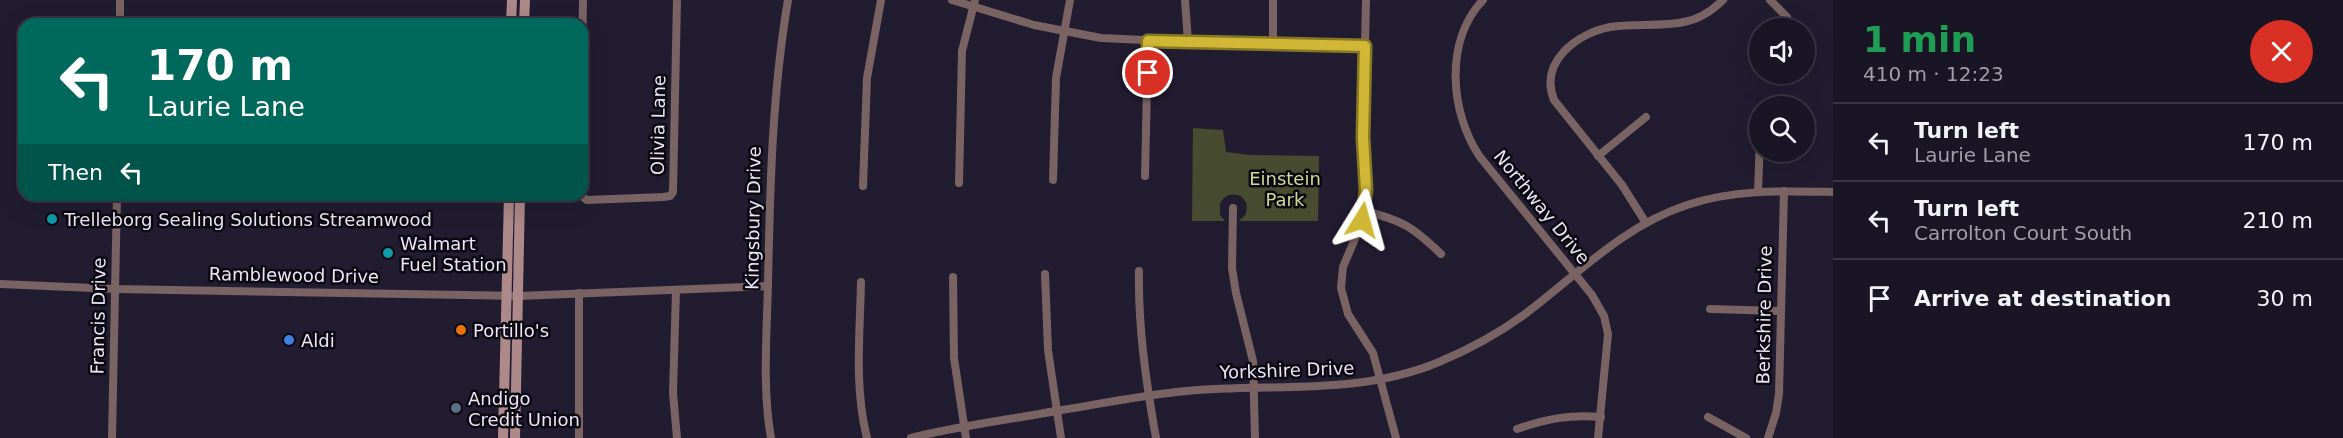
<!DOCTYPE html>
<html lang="en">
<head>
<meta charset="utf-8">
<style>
	:root { --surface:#1a1525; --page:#231e2d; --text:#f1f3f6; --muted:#9f9fa7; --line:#383442 }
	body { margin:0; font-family:"DejaVu Sans",sans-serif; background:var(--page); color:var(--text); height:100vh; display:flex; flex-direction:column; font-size:22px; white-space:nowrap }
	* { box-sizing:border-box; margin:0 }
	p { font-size:20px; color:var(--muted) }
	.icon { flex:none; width:33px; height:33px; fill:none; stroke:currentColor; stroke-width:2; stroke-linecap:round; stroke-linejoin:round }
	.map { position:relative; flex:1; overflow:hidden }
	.panel { display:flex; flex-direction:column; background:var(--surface); width:510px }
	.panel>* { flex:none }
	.top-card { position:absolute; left:18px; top:18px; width:570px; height:183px; border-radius:18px; box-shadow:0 6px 24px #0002,0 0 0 2px var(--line); background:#00695c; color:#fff; overflow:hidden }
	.controls { position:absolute; left:1749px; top:18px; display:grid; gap:12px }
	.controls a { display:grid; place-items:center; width:66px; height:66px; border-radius:50%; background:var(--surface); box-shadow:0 6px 24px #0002,0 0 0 2px var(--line); font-size:30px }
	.pin { position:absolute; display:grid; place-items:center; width:51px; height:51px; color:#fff; margin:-26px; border:3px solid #fff; border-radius:50%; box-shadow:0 2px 6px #0007 }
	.me { position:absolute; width:66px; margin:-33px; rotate:8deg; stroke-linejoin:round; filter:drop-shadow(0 0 4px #0008) }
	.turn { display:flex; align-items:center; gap:21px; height:126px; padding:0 30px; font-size:27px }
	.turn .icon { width:78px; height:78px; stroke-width:2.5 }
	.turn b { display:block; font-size:42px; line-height:51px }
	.then { display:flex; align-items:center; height:57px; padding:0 30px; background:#0003; gap:12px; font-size:22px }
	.round { display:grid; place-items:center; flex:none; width:63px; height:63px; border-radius:32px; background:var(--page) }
	.summary { display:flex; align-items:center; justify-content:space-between; height:102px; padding:0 30px }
	h1 { font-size:36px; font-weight:600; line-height:45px; color:#1e9e55 }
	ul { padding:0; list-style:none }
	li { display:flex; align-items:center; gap:18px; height:78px; padding:0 30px; border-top:2px solid var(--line) }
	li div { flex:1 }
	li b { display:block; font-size:22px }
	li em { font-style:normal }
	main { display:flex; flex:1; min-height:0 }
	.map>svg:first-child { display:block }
	.green { fill:#474b30 }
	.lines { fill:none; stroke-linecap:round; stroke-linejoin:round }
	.street { stroke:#796363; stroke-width:8 }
	.secondary { stroke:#ad8989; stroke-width:10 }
	.route-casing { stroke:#877823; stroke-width:15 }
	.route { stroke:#d0b836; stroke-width:10 }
	.culture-dot { fill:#0f9aa8; stroke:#0b0811; stroke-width:2 }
	.food-dot { fill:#e8710a; stroke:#0b0811; stroke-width:2 }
	.shop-dot { fill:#3f7fe0; stroke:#0b0811; stroke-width:2 }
	.service-dot { fill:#5c6f8a; stroke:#0b0811; stroke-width:2 }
	.labels { text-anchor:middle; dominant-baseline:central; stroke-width:5; stroke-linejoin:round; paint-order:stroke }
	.street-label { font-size:18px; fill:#e9e5f4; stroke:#0b0811 }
	.park-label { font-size:18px; fill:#cfda92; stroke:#0b0811 }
	.poi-label { font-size:18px; fill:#e9e5f4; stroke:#0b0811; text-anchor:start }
</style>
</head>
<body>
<main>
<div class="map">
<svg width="1833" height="438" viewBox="0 0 1833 438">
	<rect width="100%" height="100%" fill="#221c31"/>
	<path class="green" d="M1193,128L1223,130L1226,152L1250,155L1319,156L1318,221H1239L1246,214L1247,204L1242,197C1232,192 1224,195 1220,204V215L1225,221H1192Z"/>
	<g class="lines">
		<g class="street">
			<polyline points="952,0 1034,25 1101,38 1188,42 1365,46"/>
			<polyline points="1185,0 1188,42"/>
			<polyline points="1366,0 1363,137 1366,200 1360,227 1343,267 1341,288 1348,314 1373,353 1396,438"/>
			<path d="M1483,0C1444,41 1450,113 1480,157L1592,295L1604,316L1608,334L1598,438"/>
			<polyline points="1770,0 1787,17"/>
			<polyline points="120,24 120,0"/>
			<polyline points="1273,44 1273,0"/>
			<polyline points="582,55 583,0"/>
			<polyline points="1598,156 1646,117"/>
			<polyline points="1145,176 1148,41"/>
			<polyline points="1053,180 1056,78 1070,0"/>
			<polyline points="959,183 962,51 975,0"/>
			<polyline points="863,186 867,78 881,0"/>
			<polyline points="1758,191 1760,140"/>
			<polyline points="580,195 587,200 663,197 670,196 673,192 677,0"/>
			<polyline points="1233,208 1232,268 1236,293 1253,361 1255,438"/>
			<path d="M1364,211C1402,220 1413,227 1441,254"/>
			<path d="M1646,223L1622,185L1554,100C1539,62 1576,34 1610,27C1634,23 1660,27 1684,22C1700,19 1712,11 1723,0"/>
			<path d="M1139,271C1138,327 1146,382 1156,438"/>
			<polyline points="1045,274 1048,350 1061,438"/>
			<polyline points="953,277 954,358 966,438"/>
			<path d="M861,282C860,334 854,387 867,438"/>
			<polyline points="0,284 116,289 518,296 768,286"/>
			<polyline points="676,290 673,393 677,438"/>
			<polyline points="1710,309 1781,311"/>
			<polyline points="1708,417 1746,438"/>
			<path d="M1517,429C1546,419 1570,414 1601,417"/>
			<polyline points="112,438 117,195"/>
			<polyline points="579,438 579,293"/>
			<path d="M771,438C762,387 767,334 768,283C770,187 772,94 788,0"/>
			<path d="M911,438C958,426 1007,420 1056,411C1099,404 1143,395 1187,391C1272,383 1358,396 1439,362C1470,349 1498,334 1525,314C1577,275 1623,226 1687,205C1735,189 1783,191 1833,192"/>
			<polyline points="1768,438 1776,413 1779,394 1784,191"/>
		</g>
		<g class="secondary">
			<polyline points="511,24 512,0"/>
			<polyline points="524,24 525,0"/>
			<polyline points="503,438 509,195"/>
			<polyline points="515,438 520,195"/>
		</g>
	</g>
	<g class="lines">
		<g class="route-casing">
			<polyline id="route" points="1148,73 1148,41 1365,46 1363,137 1366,190 1362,220"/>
		</g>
		<use href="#route" class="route"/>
	</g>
	<g class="culture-dot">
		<circle cx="52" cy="219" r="6"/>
		<circle cx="388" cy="253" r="6"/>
	</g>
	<circle class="food-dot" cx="461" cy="330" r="6"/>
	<circle class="shop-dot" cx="289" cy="340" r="6"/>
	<circle class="service-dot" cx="456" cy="408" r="6"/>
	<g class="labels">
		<g class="street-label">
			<text transform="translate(658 125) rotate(-89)">Olivia Lane</text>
			<text transform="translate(1542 207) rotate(51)">Northway Drive</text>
			<text transform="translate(753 218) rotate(-89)">Kingsbury Drive</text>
			<text transform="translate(294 275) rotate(1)">Ramblewood Drive</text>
			<text transform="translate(1764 315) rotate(-89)">Berkshire Drive</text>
			<text transform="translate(98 316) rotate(-89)">Francis Drive</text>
			<text transform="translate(1287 370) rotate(-2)">Yorkshire Drive</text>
		</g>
		<g class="park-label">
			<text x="1285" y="178">Einstein<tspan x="1285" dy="21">Park</tspan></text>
		</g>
		<g class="poi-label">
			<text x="64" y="219">Trelleborg Sealing Solutions Streamwood</text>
			<text x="400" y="243">Walmart<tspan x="400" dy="21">Fuel Station</tspan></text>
			<text x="473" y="330">Portillo's</text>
			<text x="301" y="340">Aldi</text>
			<text x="468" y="398">Andigo<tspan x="468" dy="21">Credit Union</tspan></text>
		</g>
	</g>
</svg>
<div class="controls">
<a><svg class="icon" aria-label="sound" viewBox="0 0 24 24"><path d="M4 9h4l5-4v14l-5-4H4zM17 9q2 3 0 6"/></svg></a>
<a><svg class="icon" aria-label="search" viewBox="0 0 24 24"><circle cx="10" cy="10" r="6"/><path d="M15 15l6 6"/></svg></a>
</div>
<div class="pin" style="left:1148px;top:73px;background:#d93025"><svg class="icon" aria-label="arrive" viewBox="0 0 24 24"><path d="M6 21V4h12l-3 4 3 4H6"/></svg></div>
<svg class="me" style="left:1362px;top:220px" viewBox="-20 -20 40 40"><path d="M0-17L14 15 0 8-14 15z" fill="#d0b836" stroke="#fff" stroke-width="4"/></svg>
<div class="top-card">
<div class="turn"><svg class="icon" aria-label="left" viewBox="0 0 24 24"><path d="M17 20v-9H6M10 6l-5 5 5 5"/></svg><div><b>170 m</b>Laurie Lane</div></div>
<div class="then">Then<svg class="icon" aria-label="left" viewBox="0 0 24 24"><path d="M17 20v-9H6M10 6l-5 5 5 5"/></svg></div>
</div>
</div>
<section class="panel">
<div class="summary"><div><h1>1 min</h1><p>410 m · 12:23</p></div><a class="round" style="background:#d93025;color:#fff"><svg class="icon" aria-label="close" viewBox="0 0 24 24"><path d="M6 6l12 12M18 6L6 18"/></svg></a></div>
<ul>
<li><svg class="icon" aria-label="left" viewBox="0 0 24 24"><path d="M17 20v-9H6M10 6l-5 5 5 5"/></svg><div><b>Turn left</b><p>Laurie Lane</p></div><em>170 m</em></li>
<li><svg class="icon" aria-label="left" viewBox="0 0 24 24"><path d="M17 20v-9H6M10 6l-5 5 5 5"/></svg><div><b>Turn left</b><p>Carrolton Court South</p></div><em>210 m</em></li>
<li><svg class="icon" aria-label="arrive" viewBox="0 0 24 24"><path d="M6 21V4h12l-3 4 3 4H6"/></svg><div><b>Arrive at destination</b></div><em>30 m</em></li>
</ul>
</section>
</main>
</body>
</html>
